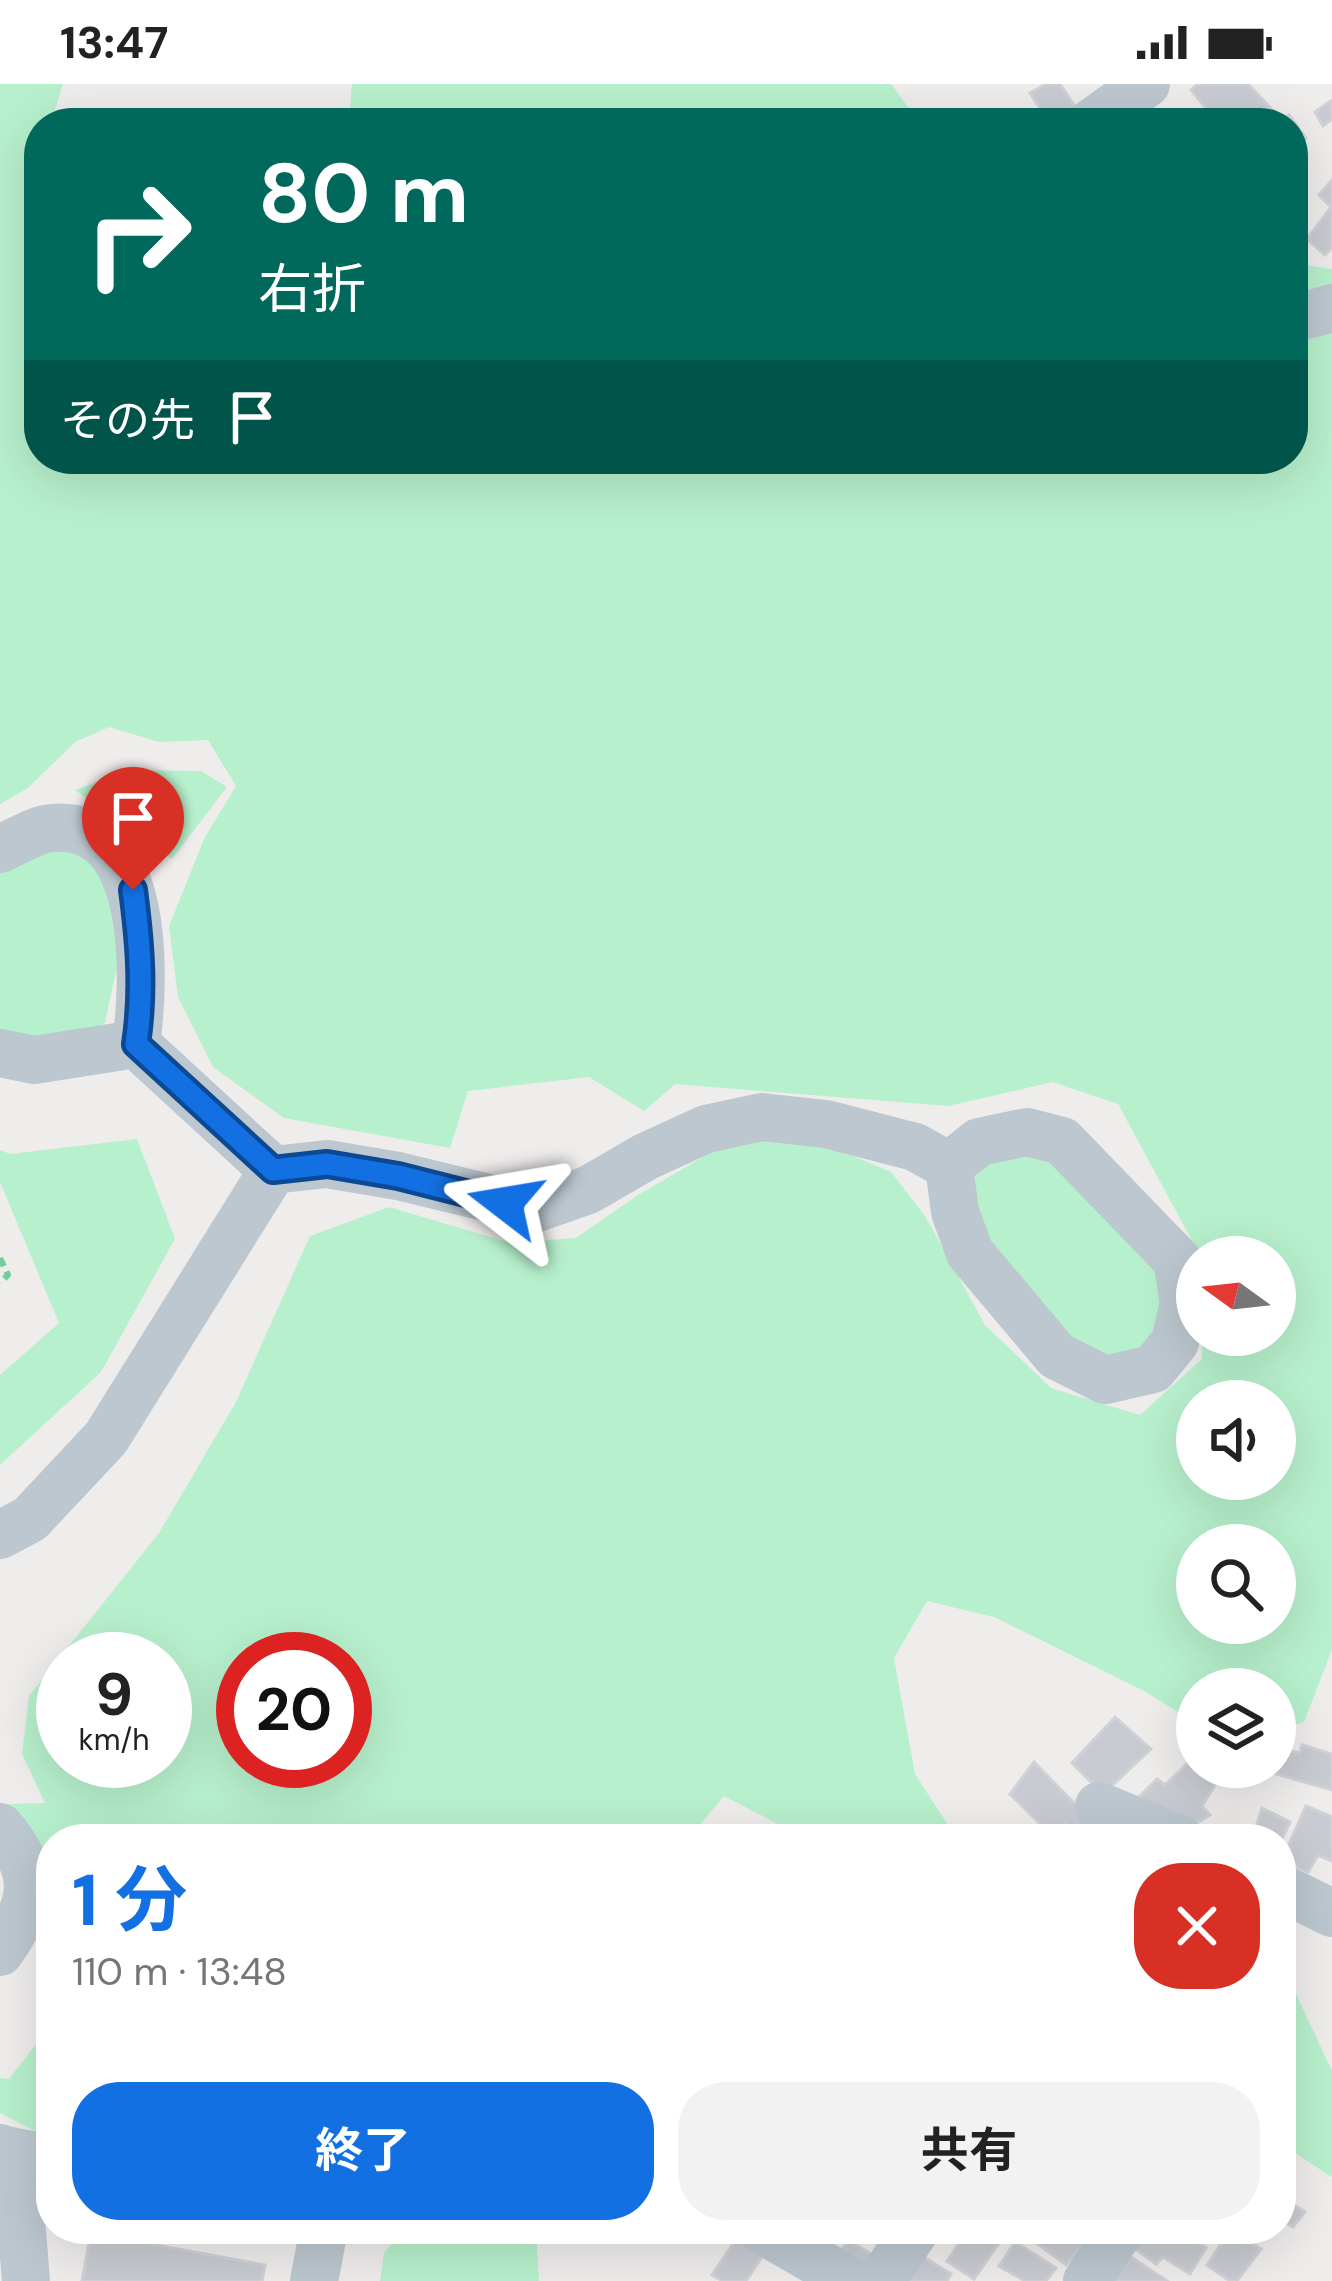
<!DOCTYPE html>
<html lang="ja">
<head>
<meta charset="utf-8">
<style>
	:root { --surface:#fff; --page:#f2f2f2; --text:#222; --muted:#767676; --accent:#1270e3 }
	body { margin:0; font-family:"DM Sans","Noto Sans JP",sans-serif; background:var(--page); color:var(--text); height:100vh; display:flex; flex-direction:column; font-size:45px; white-space:nowrap }
	* { box-sizing:border-box; margin:0 }
	p { font-size:39px; color:var(--muted) }
	.icon { flex:none; width:66px; height:66px; fill:none; stroke:currentColor; stroke-width:2; stroke-linecap:round; stroke-linejoin:round }
	.map { position:relative; flex:1; overflow:hidden }
	.drawer { position:absolute; left:36px; top:1740px; width:1260px; height:420px; display:flex; flex-direction:column; background:var(--surface); border-radius:48px; box-shadow:0 12px 48px #0002 }
	.drawer>* { flex:none }
	.hud { position:absolute; left:24px; top:24px; width:1284px; height:366px; border-radius:48px; box-shadow:0 12px 48px #0002; background:#00695c; color:#fff; overflow:hidden }
	.needle { width:78px; rotate:285deg }
	.fabs { position:absolute; left:1176px; top:1152px; display:grid; gap:24px }
	.fabs a { display:grid; place-items:center; width:120px; height:120px; border-radius:50%; background:var(--surface); box-shadow:0 12px 48px #0002; font-size:60px }
	.speed { position:absolute; left:36px; top:1548px; display:flex; gap:24px; font-size:60px; font-weight:700; text-align:center }
	.speed>* { display:grid; place-content:center; width:156px; height:156px; border-radius:50%; background:var(--surface); box-shadow:0 12px 48px #0002; line-height:1 }
	.speed small { font-size:30px; font-weight:400 }
	.speed .limit { border:18px solid #d22; background:#fff; color:#111 }
	.pin { position:absolute; display:grid; place-items:center; width:102px; height:102px; color:#fff; margin:-123px -51px; border-radius:50% 50% 50% 0; rotate:-45deg; box-shadow:0 0 12px #0007 }
	.pin .icon { rotate:45deg }
	.me { position:absolute; width:132px; margin:-66px; rotate:284deg; stroke-linejoin:round; filter:drop-shadow(0 0 9px #0008) }
	.turn { display:flex; align-items:center; gap:42px; height:252px; padding:0 36px; font-size:54px }
	.turn .icon { width:156px; height:156px; stroke-width:2.5 }
	.turn b { display:block; font-size:84px; line-height:102px }
	.then { display:flex; align-items:center; height:114px; padding:0 36px; background:#0003; gap:24px; font-size:45px }
	.round { display:grid; place-items:center; flex:none; width:126px; height:126px; border-radius:48px; background:var(--page) }
	.head { display:flex; align-items:center; justify-content:space-between; height:204px; padding:0 36px }
	h1 { font-size:72px; font-weight:700; line-height:90px; color:var(--accent) }
	.button { display:flex; gap:24px; margin-top:auto; padding:24px 36px }
	.button a { flex:1; height:138px; border-radius:48px; background:var(--accent); color:#fff; font-size:48px; font-weight:700; line-height:138px; text-align:center }
	.button a+a { background:var(--page); color:var(--text) }
	.status { display:flex; justify-content:space-between; align-items:center; height:84px; padding:0 60px; background:var(--surface); direction:ltr }
	.status svg { height:33px; fill:currentColor }
	.map>svg:first-child { display:block }
	.green { fill:#b7f0cc; fill-rule:evenodd }
	.building { fill:#c8cbd1; stroke:#d0d2d8; stroke-width:3 }
	.lines { fill:none; stroke-linecap:round; stroke-linejoin:round }
	.path { stroke:#6ecf9e; stroke-width:6; stroke-dasharray:9 6; stroke-linecap:butt }
	.minor { stroke:#bcc7cf; stroke-width:48 }
	.route-casing { stroke:#0c4994; stroke-width:30 }
	.route { stroke:#1270e3; stroke-width:21 }
</style>
</head>
<body>
<div class="status"><b>13:47</b><svg viewBox="0 0 49 12"><path d="M0 12V9h3v3zM5 12V6h3v6zM10 12V3h3v9zM15 12V0h3v12zM26 1h20v11H26zM47 4h2v5h-2z"/></svg></div>
<div class="map">
<svg width="1332" height="2197" viewBox="0 0 1332 2197">
	<rect width="100%" height="100%" fill="#efecec"/>
	<g class="green">
		<path d="M0,0H63L51,39H39V375H1293V179L1332,185V1565L1304,1638L1275,1646V1605H1197V1640L1146,1608L994,1533L927,1517L894,1574L915,1690L957,1755H794L774,1738L724,1712L688,1755H51V1796L12,1744L9,1720L45,1719L22,1670L29,1612L159,1449L236,1318L310,1152L389,1123L511,1159L576,1154L638,1111L734,1055H813L891,1088L925,1132L985,1241L1051,1304L1140,1331L1202,1275V1251H1275V1173H1201L1118,1020L1053,998L948,1022L675,1000L644,1027L589,993L468,1007L450,1064L284,1034L213,983L178,913L169,842L204,755L236,702L208,656L159,658L109,643L75,658L28,704L0,720ZM1197,1317H1275V1395H1197ZM1197,1461H1275V1539H1197ZM63,1575H165V1677H63ZM243,1575H345V1677H243Z"/>
		<polygon points="352,0 891,0 911,27 913,39 349,39"/>
		<polygon points="129,686 201,687 227,703 172,775 75,706"/>
		<polygon points="43,761 94,769 118,827 117,883 105,938 89,954 0,955 0,782"/>
		<polygon points="137,1055 175,1155 101,1288 0,1381 0,1291 59,1239 0,1098 0,1066 10,1070"/>
		<polygon points="1027,1067 1055,1074 1153,1180 1164,1205 1161,1243 1136,1272 1099,1280 996,1179 971,1112 975,1093 994,1074"/>
		<polygon points="1281,1878 1332,1987 1332,2093 1281,2060"/>
		<polygon points="51,1941 51,2051 42,2051 0,2029 0,1994 9,1995"/>
		<polygon points="405,2145 536,2145 539,2197 380,2197 384,2169"/>
	</g>
	<g class="building">
		<polygon points="1046,0 1060,0 1086,39 1050,39 1030,9"/>
		<polygon points="1198,0 1248,0 1281,35 1289,31 1306,54 1293,66 1293,39 1218,39 1191,6"/>
		<polygon points="1332,16 1332,35 1323,42 1315,28"/>
		<polygon points="1332,96 1332,164 1325,171 1307,155 1331,123 1319,111"/>
		<polygon points="1115,1633 1151,1665 1103,1710 1072,1679"/>
		<polygon points="1302,1661 1332,1670 1332,1706 1273,1689 1278,1664 1300,1669"/>
		<polygon points="1034,1678 1077,1722 1097,1730 1077,1749 1066,1739 1050,1750 1010,1710"/>
		<polygon points="1188,1679 1215,1701 1202,1722 1210,1731 1189,1744 1139,1713 1157,1695 1165,1701"/>
		<polygon points="1306,1722 1332,1733 1332,1777 1318,1771 1308,1788 1282,1776"/>
		<polygon points="1262,1724 1290,1738 1281,1757 1252,1755"/>
		<polygon points="1281,2105 1285,2107 1281,2113 1305,2128 1293,2143 1281,2136"/>
		<polygon points="969,2145 978,2145 999,2159 974,2195 947,2177"/>
		<polygon points="1031,2145 1066,2145 1084,2158 1066,2181 1027,2152"/>
		<polygon points="1137,2145 1178,2145 1206,2164 1190,2190 1163,2173 1156,2180 1127,2159"/>
		<polygon points="1231,2145 1261,2165 1237,2197 1230,2197 1207,2181"/>
		<polygon points="91,2149 265,2181 262,2197 82,2197"/>
		<polygon points="737,2154 763,2171 746,2197 723,2197 712,2191"/>
		<polygon points="848,2156 879,2175 865,2196 834,2177"/>
		<polygon points="1015,2158 1056,2184 1046,2197 1025,2197 999,2182"/>
		<polygon points="919,2170 951,2190 947,2197 902,2197"/>
		<polygon points="1131,2173 1167,2197 1114,2197"/>
	</g>
	<g class="lines">
		<polyline class="path" points="0,1174 8,1191 0,1199"/>
		<g class="minor">
			<polyline points="1091,39 1146,0"/>
			<polyline points="1293,235 1332,224"/>
			<path d="M0,765C16,758 36,745 52,744C152,735 145,897 136,960"/>
			<polyline points="136,960 273,1086"/>
			<polyline points="0,969 34,976 136,960"/>
			<polygon points="1027,1048 1062,1057 1177,1176 1184,1219 1175,1258 1153,1285 1105,1296 1057,1272 970,1169 955,1128 949,1082 979,1058"/>
			<polyline points="0,1451 30,1435 106,1354 273,1086 327,1080 398,1092 534,1125 588,1106 645,1073 706,1045 762,1033 826,1040 915,1063 949,1082"/>
			<polyline points="1099,1722 1179,1755"/>
			<path d="M0,1743C41,1790 33,1820 0,1868"/>
			<polyline points="1281,1804 1332,1829"/>
			<polyline points="0,2064 20,2122 26,2197"/>
			<polyline points="1,2065 51,2075"/>
			<polyline points="761,2145 850,2197"/>
			<polyline points="314,2197 324,2145"/>
			<polyline points="881,2197 916,2145"/>
			<polyline points="1087,2197 1121,2145"/>
		</g>
	</g>
	<g class="lines">
		<g class="route-casing">
			<path id="route" d="M133,806C140,859 144,907 136,960L273,1086L327,1080L398,1092L505,1119"/>
		</g>
		<use href="#route" class="route"/>
	</g>
</svg>
<div class="fabs">
<a><svg class="needle" viewBox="-14 -14 28 28"><path d="M0-13l5 13h-10z" fill="#e53935"/><path d="M0 13l5-13h-10z" fill="#767676"/></svg></a>
<a><svg class="icon" aria-label="sound" viewBox="0 0 24 24"><path d="M4 9h4l5-4v14l-5-4H4zM17 9q2 3 0 6"/></svg></a>
<a><svg class="icon" aria-label="search" viewBox="0 0 24 24"><circle cx="10" cy="10" r="6"/><path d="M15 15l6 6"/></svg></a>
<a><svg class="icon" aria-label="layers" viewBox="0 0 24 24"><path d="M12 4l9 5-9 5-9-5zM3 14l9 5 9-5"/></svg></a>
</div>
<div class="speed"><div>9<small>km/h</small></div><div class="limit">20</div></div>
<div class="pin" style="left:133px;top:806px;background:#d93025"><svg class="icon" aria-label="arrive" viewBox="0 0 24 24"><path d="M6 21V4h12l-3 4 3 4H6"/></svg></div>
<svg class="me" style="left:505px;top:1119px" viewBox="-20 -20 40 40"><path d="M0-17L14 15 0 8-14 15z" fill="#1270e3" stroke="#fff" stroke-width="4"/></svg>
<div class="hud">
<div class="turn"><svg class="icon" aria-label="right" viewBox="0 0 24 24"><path d="M7 20v-9h11M14 6l5 5-5 5"/></svg><div><b>80 m</b>右折</div></div>
<div class="then">その先<svg class="icon" aria-label="arrive" viewBox="0 0 24 24"><path d="M6 21V4h12l-3 4 3 4H6"/></svg></div>
</div>
<section class="drawer">
<div class="head"><div><h1>1 分</h1><p>110 m · 13:48</p></div><a class="round" style="background:#d93025;color:#fff"><svg class="icon" aria-label="close" viewBox="0 0 24 24"><path d="M6 6l12 12M18 6L6 18"/></svg></a></div>
<div class="button"><a>終了</a><a>共有</a></div>
</section>
</div>
</body>
</html>
